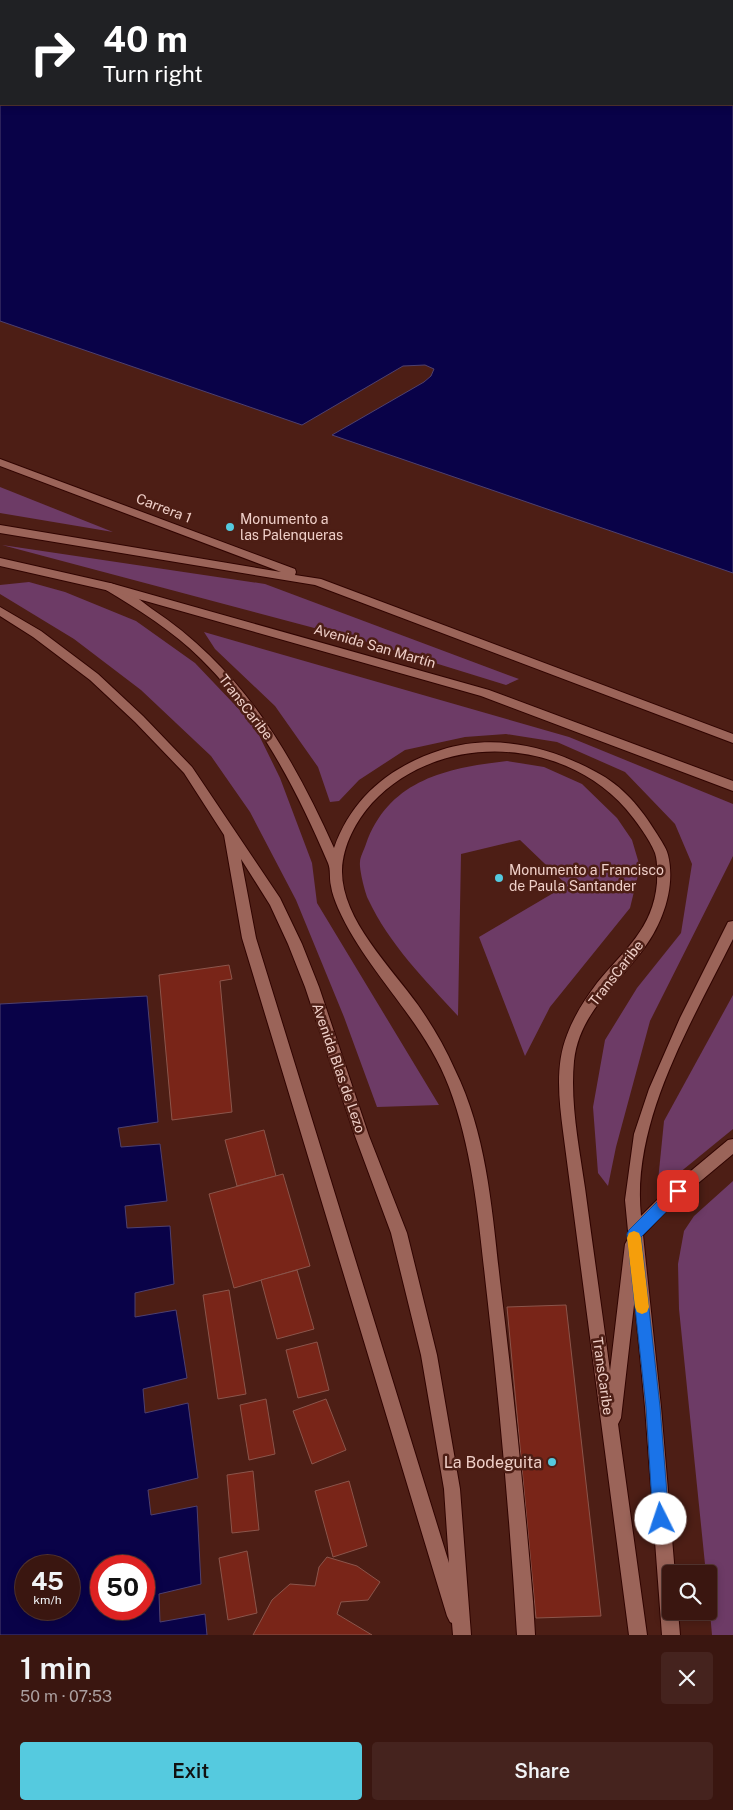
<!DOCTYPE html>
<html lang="en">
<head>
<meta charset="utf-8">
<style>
	:root { --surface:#3a1610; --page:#45231e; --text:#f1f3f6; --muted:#ab9f9f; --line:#543530; --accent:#55cadf }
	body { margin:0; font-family:"Public Sans",sans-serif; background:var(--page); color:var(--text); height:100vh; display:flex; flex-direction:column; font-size:19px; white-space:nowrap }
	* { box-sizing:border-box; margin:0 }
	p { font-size:16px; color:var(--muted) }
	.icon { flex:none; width:28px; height:28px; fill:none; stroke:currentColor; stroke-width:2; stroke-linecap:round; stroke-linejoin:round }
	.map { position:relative; height:1635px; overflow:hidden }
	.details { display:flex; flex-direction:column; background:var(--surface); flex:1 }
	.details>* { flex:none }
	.top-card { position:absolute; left:0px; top:0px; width:734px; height:105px; box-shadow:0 2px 8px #0003,0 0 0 1px var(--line); background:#202124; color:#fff; overflow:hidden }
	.buttons { position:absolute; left:662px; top:1565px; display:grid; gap:10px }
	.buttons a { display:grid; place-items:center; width:55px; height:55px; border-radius:5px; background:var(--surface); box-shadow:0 2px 8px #0003,0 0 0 1px var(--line); font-size:25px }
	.speed { position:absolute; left:15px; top:1555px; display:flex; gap:10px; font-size:25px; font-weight:700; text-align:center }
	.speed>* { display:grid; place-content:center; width:65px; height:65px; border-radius:50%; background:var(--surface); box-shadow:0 2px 8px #0003,0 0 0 1px var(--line); line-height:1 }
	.speed small { font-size:12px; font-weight:400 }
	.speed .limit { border:8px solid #d22; background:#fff; color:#111 }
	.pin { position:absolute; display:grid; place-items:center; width:42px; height:42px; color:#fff; margin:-21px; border-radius:10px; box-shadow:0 2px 8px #0006 }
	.me { position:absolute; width:55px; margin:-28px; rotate:356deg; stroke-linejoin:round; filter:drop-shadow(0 0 4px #0008) }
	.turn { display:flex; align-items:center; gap:18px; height:105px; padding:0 20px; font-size:22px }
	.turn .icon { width:65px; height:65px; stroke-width:2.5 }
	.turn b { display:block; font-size:35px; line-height:42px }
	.round { display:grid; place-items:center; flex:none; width:52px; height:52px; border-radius:5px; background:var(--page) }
	.overview { display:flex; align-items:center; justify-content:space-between; height:85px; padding:0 20px }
	h1 { font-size:30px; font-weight:600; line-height:38px }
	.cta { display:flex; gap:10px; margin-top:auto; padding:10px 20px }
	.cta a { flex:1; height:58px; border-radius:5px; background:var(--accent); color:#111; font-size:20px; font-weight:600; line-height:58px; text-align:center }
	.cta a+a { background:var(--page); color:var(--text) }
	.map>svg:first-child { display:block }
	.green { fill:#6d3b66 }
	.water { fill:#090248; stroke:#4e406f; fill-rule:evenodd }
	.building { fill:#792518; stroke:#8b554b }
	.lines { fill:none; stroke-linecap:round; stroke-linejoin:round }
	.lane-casing { stroke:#300401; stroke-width:2 }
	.secondary-casing { stroke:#300401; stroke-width:2 }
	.lane { fill:#9b6459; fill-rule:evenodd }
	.secondary { fill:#9b6459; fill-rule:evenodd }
	.route { fill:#1a73e8; stroke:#114b97 }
	.slow { fill:#f59e0b }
	.poi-dot { fill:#55cadf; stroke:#4d1e15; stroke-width:2 }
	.labels { text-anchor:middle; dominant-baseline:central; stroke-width:5; stroke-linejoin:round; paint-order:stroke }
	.street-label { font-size:14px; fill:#f0d0c9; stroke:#4d1e15 }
	.poi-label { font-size:14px; fill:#f0d0c9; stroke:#4d1e15; text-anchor:start }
	.near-poi-label { font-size:16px; fill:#f0d0c9; stroke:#4d1e15; text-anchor:end }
</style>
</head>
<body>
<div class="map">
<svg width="733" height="1635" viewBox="0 0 733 1635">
	<rect width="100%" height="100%" fill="#4d1e15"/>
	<g class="green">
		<polygon points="0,487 113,532 0,513"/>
		<polygon points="2,545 265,584 519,679 506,685 367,642"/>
		<polygon points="29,582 65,592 136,621 195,663 254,725 280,778 312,863 317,903 439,1105 377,1107 344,1017 296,900 250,812 211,756 141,690 74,639 0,594 0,585"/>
		<polygon points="204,632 569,737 733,804 733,856 650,1021 616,1147 608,1186 598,1173 593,1107 605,1040 637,988 681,933 692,864 675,824 625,772 557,742 506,734 465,737 405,750 359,780 339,801 330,802 318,767 275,706 215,649"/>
		<path d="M507,761L544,767L582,784L617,818L632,840L640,867L630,908L550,1007L525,1056L479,937L567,885L520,840L461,854L458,1016C425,980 389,944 368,899C365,893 359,869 360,862C360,857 364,850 366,844C389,780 446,768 507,761Z"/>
		<polygon points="733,995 733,1129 657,1191 664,1121"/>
		<polygon points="733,1181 733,1635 712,1635 709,1601 709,1574 706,1574 679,1309 678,1264 684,1231 694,1216"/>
	</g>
	<g class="water">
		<path d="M0,0H733V573L332,435L424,382L431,376L434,369L425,365L403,366L302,425L0,321ZM1,1H732V104H1Z"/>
		<path d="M147,996L158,1122L118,1128L121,1147L160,1144L167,1201L125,1206L127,1228L170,1226L174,1284L135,1293V1317L176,1310L187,1378L143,1389L145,1413L188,1403L198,1478L148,1490L151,1515L197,1506L201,1584L159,1594L160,1622L205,1614L207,1635H0V1004ZM26,1566H69V1609H26ZM101,1566H144V1609H101Z"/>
	</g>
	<g class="building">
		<polygon points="229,965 232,979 220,981 232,1112 172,1120 159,975"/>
		<polygon points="264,1130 276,1176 237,1186 225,1140"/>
		<polygon points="283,1174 310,1266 234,1288 209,1194"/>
		<polygon points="297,1270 314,1329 277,1339 261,1280"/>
		<polygon points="229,1290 246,1394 218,1399 203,1295"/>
		<polygon points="566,1305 601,1616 536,1618 507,1307"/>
		<polygon points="317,1342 329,1390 298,1398 286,1350"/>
		<polygon points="266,1399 275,1454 249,1460 240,1405"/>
		<polygon points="326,1399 346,1450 312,1464 293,1411"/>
		<polygon points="253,1471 259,1530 232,1533 227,1475"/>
		<polygon points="349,1481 367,1546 333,1557 315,1491"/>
		<polygon points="247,1551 257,1613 228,1620 219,1558"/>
		<polygon points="327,1557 357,1566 380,1582 368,1600 341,1602 337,1614 372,1635 253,1635 272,1600 290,1584 315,1586 319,1567"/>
	</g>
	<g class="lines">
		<g class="lane-casing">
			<path id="lane" d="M110,583C125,587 140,600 152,609C241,668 291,752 334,848C352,797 391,766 441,750C494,733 549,746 596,772C623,786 641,808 657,834C661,841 666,847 668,855C676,888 662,925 642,951C615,987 579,1014 574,1061C570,1103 579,1146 585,1188C593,1249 602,1310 610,1371L625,1244L628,1239L633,1237L638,1239L641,1244L621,1418L618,1424L647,1635H629L563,1131C559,1100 555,1065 567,1035C574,1016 585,999 597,983C624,950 653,929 657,883C657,873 658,862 655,853C649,838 636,821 626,809C562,736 439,731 372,803C356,821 343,845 342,870C341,919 391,967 418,1005C432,1025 445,1047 455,1070C487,1135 492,1210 500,1281C513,1387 524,1494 533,1601L535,1635H517C510,1522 500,1408 487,1295C479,1226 474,1153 449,1087C424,1020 367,973 338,908C335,901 332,893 331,886C329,877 331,870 328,863C297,790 258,715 201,659C173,631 139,610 106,590L104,587Z"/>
		</g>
		<g class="secondary-casing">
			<g id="secondary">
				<polygon points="0,459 295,569 296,572 295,575 321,579 733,734 733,743 315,585 0,533 0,525 281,572 0,466"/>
				<polygon points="0,558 110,583 489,690 733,781 733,791 481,696 110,591 0,566"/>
				<path d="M0,607L41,631L98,674L143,716L192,767L280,898L302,944L319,987L369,1136L407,1233L437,1355L460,1489L471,1635H453L452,1623L450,1622L447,1616L242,938L224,835L184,773L135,722L90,680L33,637L0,616ZM241,859L270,905L288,944L305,987L355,1136L391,1233L421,1355L444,1489L449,1563L256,938Z"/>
				<path d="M733,921V939C692,1022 631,1121 641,1216L662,1195L728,1140L733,1139V1154L672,1205L643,1235L661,1407L675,1574H671V1611H678L680,1635H662L645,1407L625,1200L634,1134L649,1089L680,1018L728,922Z"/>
			</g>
		</g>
		<use href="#lane" class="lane"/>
		<use href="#secondary" class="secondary"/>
	</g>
	<polygon class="route" points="678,1184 683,1186 685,1191 683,1195 641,1237 660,1407 669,1519 666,1524 661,1526 656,1524 653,1519 646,1407 627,1234 629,1230 673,1186"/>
	<polygon class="slow" points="634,1231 639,1233 641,1238 649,1307 647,1312 642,1314 637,1312 635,1307 627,1238 629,1233"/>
	<g class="poi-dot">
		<circle cx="230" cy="527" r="5"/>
		<circle cx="499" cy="878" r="5"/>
		<circle cx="552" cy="1462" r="5"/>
	</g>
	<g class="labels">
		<g class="street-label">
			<text transform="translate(164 508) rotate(21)">Carrera 1</text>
			<text transform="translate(375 646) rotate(16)">Avenida San Martín</text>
			<text transform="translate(246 707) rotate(52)">TransCaribe</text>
			<text transform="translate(616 973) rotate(-52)">TransCaribe</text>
			<text transform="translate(339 1068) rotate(71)">Avenida Blas de Lezo</text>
			<text transform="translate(603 1376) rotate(82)">TransCaribe</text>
		</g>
		<g class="poi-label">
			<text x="240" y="519">Monumento a<tspan x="240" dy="16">las Palenqueras</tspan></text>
			<text x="509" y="870">Monumento a Francisco<tspan x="509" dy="16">de Paula Santander</tspan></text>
		</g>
		<g class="near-poi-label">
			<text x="542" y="1462">La Bodeguita</text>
		</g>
	</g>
</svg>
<div class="buttons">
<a><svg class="icon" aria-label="search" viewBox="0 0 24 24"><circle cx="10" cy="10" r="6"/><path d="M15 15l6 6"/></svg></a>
</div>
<div class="speed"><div>45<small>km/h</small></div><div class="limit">50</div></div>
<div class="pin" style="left:678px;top:1191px;background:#d93025"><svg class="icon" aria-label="arrive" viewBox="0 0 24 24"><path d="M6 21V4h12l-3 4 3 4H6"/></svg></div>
<svg class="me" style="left:661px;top:1519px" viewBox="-20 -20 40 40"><circle r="19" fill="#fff"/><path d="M0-13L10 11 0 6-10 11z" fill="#1a73e8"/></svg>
<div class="top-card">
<div class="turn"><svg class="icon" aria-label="right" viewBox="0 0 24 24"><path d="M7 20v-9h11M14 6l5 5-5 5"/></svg><div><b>40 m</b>Turn right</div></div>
</div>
</div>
<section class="details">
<div class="overview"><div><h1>1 min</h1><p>50 m · 07:53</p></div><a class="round"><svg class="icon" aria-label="close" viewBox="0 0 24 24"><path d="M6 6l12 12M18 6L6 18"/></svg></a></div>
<div class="cta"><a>Exit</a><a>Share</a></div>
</section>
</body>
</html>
